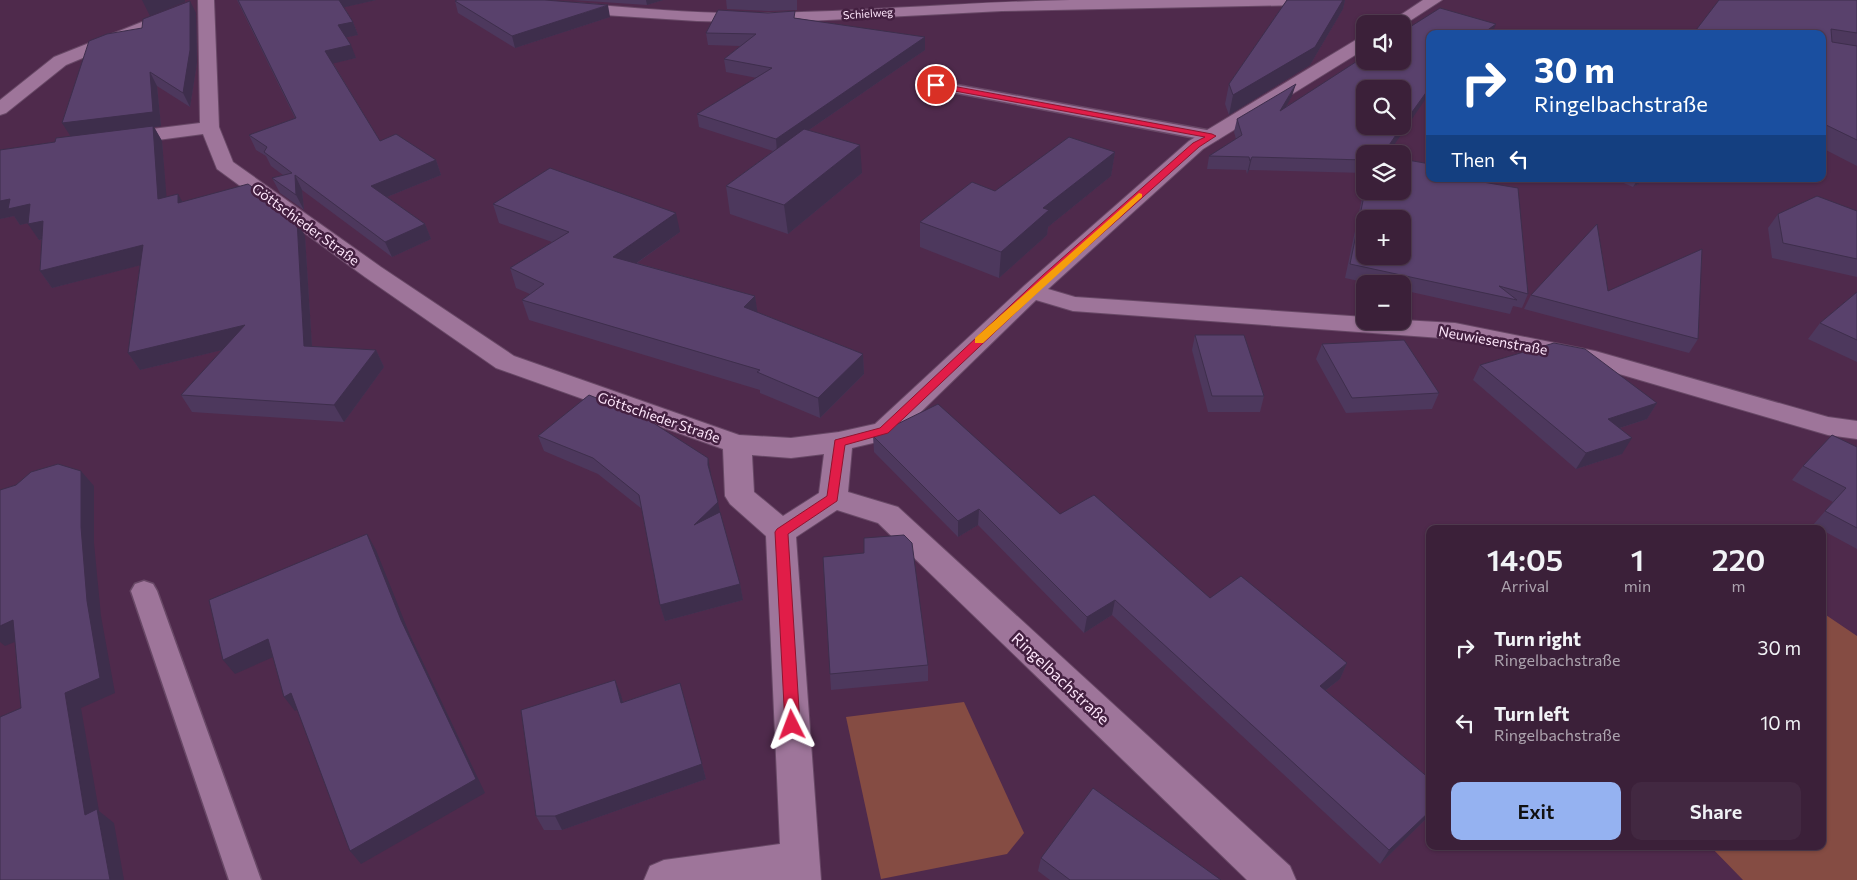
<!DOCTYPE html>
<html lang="en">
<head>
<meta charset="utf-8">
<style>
	:root { --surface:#3b2039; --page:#422841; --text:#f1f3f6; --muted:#aca3ae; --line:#543e53; --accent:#95b2f1 }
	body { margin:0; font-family:Commissioner,sans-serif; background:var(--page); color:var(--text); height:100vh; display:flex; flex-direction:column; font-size:19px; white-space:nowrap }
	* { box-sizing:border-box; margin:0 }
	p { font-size:16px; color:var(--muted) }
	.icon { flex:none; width:28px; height:28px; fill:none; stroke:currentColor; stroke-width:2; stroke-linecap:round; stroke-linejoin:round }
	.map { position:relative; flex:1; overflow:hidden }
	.sheet { position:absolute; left:1426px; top:525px; width:400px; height:325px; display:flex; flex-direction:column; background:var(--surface); border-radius:10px; box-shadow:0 1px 4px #0004,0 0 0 1px var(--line) }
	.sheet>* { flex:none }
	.guide { position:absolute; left:1426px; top:30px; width:400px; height:152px; border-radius:10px; box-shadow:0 1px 4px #0004,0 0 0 1px var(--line); background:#1a4fa0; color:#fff; overflow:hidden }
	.tools { position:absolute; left:1356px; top:15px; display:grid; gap:10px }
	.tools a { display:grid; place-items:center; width:55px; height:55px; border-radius:10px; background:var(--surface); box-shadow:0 1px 4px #0004,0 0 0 1px var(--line); font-size:25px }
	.pin { position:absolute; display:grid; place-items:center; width:42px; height:42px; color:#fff; margin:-21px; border:2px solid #fff; border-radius:50%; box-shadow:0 1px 5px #0007 }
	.me { position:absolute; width:55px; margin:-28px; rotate:357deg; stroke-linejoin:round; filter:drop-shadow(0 0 4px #0008) }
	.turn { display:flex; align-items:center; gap:18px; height:105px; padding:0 25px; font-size:22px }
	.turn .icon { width:65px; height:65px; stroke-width:2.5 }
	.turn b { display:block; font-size:35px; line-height:42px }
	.then { display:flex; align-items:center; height:48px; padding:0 25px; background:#0003; gap:10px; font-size:19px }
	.eta { display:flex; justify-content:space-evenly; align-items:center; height:85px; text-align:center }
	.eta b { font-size:30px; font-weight:600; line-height:35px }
	.cta { display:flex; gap:10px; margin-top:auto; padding:10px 25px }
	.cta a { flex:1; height:58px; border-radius:10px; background:var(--accent); color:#111; font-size:20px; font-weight:600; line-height:58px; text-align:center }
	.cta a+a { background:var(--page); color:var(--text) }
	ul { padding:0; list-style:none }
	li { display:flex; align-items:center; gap:15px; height:75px; padding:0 25px }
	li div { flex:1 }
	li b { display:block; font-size:19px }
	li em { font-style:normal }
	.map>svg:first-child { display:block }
	.green { fill:#854c43 }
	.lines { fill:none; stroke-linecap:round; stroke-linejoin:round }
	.lane-casing { stroke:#684866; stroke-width:3 }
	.street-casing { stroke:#684866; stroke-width:2 }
	.lane { fill:#9e759a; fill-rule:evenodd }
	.street { fill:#9e759a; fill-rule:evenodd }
	.wall { fill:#4d385d }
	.shaded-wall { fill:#3e2e4c }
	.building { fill:#59416c; stroke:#3e2e4c; fill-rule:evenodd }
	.route { fill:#e11d48; stroke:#92132f }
	.slow { fill:#f59e0b }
	.labels { text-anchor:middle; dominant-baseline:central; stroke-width:5; stroke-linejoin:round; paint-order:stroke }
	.far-street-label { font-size:11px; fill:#fde5fa; stroke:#442041 }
	.street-label { font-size:14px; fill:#fde5fa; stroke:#442041 }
	.near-street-label { font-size:16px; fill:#fde5fa; stroke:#442041 }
</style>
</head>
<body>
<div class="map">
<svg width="1857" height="880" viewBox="0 0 1857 880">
	<rect width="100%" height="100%" fill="#4f2a4c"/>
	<g class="green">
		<polygon points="1823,613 1857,636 1857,880 1743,880 1710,846 1822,846"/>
		<polygon points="964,702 1024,833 1007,854 881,879 846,717"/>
	</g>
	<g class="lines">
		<g class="lane-casing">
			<g id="lane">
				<polygon points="935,81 1212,131 1218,133 1220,136 1218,139 1212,141 930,88 928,85 930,82"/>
				<polygon points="144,581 153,584 157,591 261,880 229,880 131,591 135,584"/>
			</g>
		</g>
		<g class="street-casing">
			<g id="street">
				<path d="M198,0H214L219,127L233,162L381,267L514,356L739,435L791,438L839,432L875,424L1024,286L1189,141L1359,38L1365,37V49L1203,149L1048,289L1075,297L1365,317V321L1402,320L1455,323L1595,351L1828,417L1857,421V439L1828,435L1592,366L1455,339L1073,311L1036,300L894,438L852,448L848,492L898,507L1290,866L1296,880H1247L878,523L837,510L796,537L821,880H644L650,866L664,860L780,844L766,536L730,504L725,496L723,449L496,368L365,277L217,169L203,134L120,145L113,143L110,139L113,135L120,133L200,123ZM824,454L819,493L783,516L754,492L752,455L791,458Z"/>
				<path d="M1070,0H1311L1308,3L1303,5L1002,11L769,23L697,21L573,13L567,11L565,8L567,5L573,3C638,8 705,15 770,13C870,11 970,2 1070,0Z"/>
				<polygon points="1423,0 1442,0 1402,26 1402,24 1387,24"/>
				<polygon points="177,8 183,10 185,13 183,16 66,65 6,113 0,115 0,100 54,57"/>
			</g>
		</g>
		<use href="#lane" class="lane"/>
		<use href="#street" class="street"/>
	</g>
	<g class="wall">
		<polygon points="237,0 376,0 344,7 353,22 358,35 346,37 356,58 333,63 380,141 436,160 441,175 387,197 425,224 431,239 392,257 302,190 304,210 280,193 272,178 283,175 271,166 266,156 256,150 249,135 295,118"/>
		<polygon points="572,0 663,0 647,5"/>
		<polygon points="726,0 797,0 797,10 769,11 727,9"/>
		<polygon points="1287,0 1345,0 1343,9 1310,65 1229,115 1225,104 1229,84"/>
		<polygon points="1857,0 1857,166 1822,148 1822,34"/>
		<polygon points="455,1 610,17 515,48 458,13"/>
		<polygon points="196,13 197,63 190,107 157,86 161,126 154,127 162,141 166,197 305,236 312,347 376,350 384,367 344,422 192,412 181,395 222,350 140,370 128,353 140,265 52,288 40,271 42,240 39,240 28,223 20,225 14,216 0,219 0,150 55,142 70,136 142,28"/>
		<polygon points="795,18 925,37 925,50 809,130 862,173 788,234 730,214 726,186 773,151 699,127 697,114 757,78 726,72 724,59 740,46 708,45 706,33"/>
		<polygon points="1430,34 1430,95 1429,94 1365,154 1365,173 1249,170 1247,174 1246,170 1207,169 1209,156 1236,139 1234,132 1237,119 1292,96 1286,106"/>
		<polygon points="1115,152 1111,176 1048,227 1047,235 999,278 920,247 920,222 995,191"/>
		<polygon points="1614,179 1647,179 1633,187"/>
		<polygon points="1365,184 1365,191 1528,294 1522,308 1513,306 1510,314 1402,290 1402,284 1372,284 1345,278"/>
		<polygon points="493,204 680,232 637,263 755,296 757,312 863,354 864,374 820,418 760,393 760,390 529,320 522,300 530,294 516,288 510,268 552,242 499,223"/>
		<polygon points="1857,211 1857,277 1772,258 1768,228 1778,214"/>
		<polygon points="1608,291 1698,339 1689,353 1524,309 1531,295"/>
		<polygon points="1857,292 1857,362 1808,339 1820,323"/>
		<polygon points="1195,335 1264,396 1260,412 1208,412 1192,350"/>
		<polygon points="1322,344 1439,393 1432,409 1346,413 1316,359"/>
		<polygon points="1480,365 1657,403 1647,419 1620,428 1622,454 1576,469 1473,380"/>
		<polygon points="538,436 708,458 711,478 720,513 740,584 743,600 665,621 660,605 642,509 598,474 544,451"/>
		<polygon points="873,436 1060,514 1210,598 1347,663 1340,679 1325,691 1430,815 1380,864 1112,615 1084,633 978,525 958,537 874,452"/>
		<polygon points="1857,447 1857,549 1822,530 1822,529 1820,529 1813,525 1833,502 1792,480 1803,466"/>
		<polygon points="864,553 928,665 928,681 831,690 830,674"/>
		<polygon points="615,680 623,702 680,683 706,779 562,830 544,830 536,816"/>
		<polygon points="1041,858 1221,880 1050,880 1038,871"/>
	</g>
	<g class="shaded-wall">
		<polygon points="142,0 185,0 185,2 150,16"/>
		<polygon points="338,0 376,0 341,8"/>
		<polygon points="646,0 663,0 647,5"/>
		<polygon points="1343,0 1345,0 1343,9 1310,65 1229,115 1233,95"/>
		<polygon points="190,1 196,13 197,63 190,107 183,93"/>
		<polygon points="608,5 610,17 515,48 512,36"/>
		<polygon points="353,22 358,35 343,38 338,25"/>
		<polygon points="1496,24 1492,34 1482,34"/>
		<polygon points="925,37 925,50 777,152 776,139"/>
		<polygon points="351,45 356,58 331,64 325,51"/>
		<polygon points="150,72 157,86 161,126 154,127 162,141 168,215 71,137 62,123"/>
		<polygon points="1296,84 1292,96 1277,123 1280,111"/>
		<polygon points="1430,87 1429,94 1388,154 1383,154"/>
		<polygon points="860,145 862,173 788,234 784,205"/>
		<polygon points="1115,152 1111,176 1048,227 1047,235 999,278 1001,252 1043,208"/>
		<polygon points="1252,157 1249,170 1247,174 1250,161"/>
		<polygon points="436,160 441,175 377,201 371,186"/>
		<polygon points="295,175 302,190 304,210 296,195"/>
		<polygon points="1638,179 1647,179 1633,187"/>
		<polygon points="178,194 187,210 178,203"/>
		<polygon points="10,199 30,204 41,220 20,225 14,216 0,219 0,201"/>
		<polygon points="676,213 680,232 618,276 613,257"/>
		<polygon points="297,220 305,236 313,363 304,346"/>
		<polygon points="43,221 54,237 39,240 28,224"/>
		<polygon points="425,224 431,239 392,257 385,242"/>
		<polygon points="143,245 153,262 52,288 40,271"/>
		<polygon points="755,296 758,316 744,307"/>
		<polygon points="245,325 255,342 140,370 128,353"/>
		<polygon points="376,350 384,367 344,422 334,405"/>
		<polygon points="863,354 864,374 820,418 818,398"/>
		<polygon points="1657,403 1647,419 1598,435 1608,419"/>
		<polygon points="1632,438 1622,454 1576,469 1586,453"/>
		<polygon points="708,458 711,474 711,481 708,465"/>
		<polygon points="81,471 94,486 94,543 101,616 115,693 81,708 99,811 114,823 124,880 110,880 85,815 65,693 87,601 81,527"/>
		<polygon points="718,502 721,518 694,525"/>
		<polygon points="979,509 978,525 958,537 958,521"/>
		<polygon points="367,534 376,550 410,635 485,793 361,864 350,851 401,620"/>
		<polygon points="740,584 743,600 665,621 660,605"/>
		<polygon points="1115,600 1112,615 1084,633 1087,617"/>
		<polygon points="13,620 29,636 5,646 0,642 0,626"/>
		<polygon points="268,639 280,654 235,674 223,660"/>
		<polygon points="1347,663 1340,679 1312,701 1320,686"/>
		<polygon points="615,680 621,695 627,718 621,703"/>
		<polygon points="680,683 706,779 562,830 555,816"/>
		<polygon points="291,693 303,707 295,711 284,697"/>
		<polygon points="1430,811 1430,815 1380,864 1389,850"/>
	</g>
	<g class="building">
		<polygon points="238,0 339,0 353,22 338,25 351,45 325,51 380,141 396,134 436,160 371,186 425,224 385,242 295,175 296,195 272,178 292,173 264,152 267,147 249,135 296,118"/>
		<polygon points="457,0 545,0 608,5 512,36 455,1"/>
		<polygon points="1287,0 1343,0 1315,47 1233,95 1229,84"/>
		<polygon points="1719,0 1857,0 1857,33 1831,29 1832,42 1857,46 1857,140 1822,123 1822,34 1693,34"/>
		<polygon points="190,1 190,50 183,93 150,72 153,112 62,123 89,41 107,34 142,28 143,19"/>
		<polygon points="1440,8 1496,24 1482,34 1430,34 1430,87 1402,126 1402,89 1365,89 1365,126 1402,126 1383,154 1365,154 1365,160 1252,157 1250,161 1249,157 1209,156 1242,135 1237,119 1296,84 1280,111 1365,56 1365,61 1402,61 1402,32"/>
		<polygon points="718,10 768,13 795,11 794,18 925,37 776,139 697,114 772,68 724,59 756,34 706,33"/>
		<polygon points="153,126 158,199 178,194 178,203 248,184 297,220 304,346 376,350 334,405 181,395 245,325 128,353 143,245 40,271 43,221 28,224 30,204 8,209 10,199 0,201 0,150 55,142 56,138"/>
		<polygon points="804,129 860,145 784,205 726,186"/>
		<polygon points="1069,137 1115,152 1043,208 1049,210 1001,252 920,222 972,182 995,191"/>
		<path d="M1402,159L1430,164V179H1465L1518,188L1528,294L1499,286L1517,300L1350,264L1365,191H1402ZM1365,219H1402V256H1365Z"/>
		<polygon points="550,168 676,213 613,257 755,296 744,307 863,354 818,398 757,372 760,370 522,300 544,284 510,268 569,232 493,204"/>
		<polygon points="1817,196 1857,211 1857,259 1783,243 1778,214"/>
		<polygon points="1597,224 1608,291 1702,249 1698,339 1531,295"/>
		<polygon points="1857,292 1857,340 1820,323"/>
		<polygon points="1195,335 1244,335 1264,396 1212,396"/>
		<polygon points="1404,340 1439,393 1352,398 1322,344"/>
		<polygon points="1554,343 1585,349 1657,403 1608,419 1632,438 1586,453 1480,365"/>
		<polygon points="589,395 644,417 708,458 708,465 718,502 694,525 720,512 740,584 660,605 639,495 593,458 538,436"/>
		<polygon points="938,404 1060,514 1094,495 1210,598 1241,576 1347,663 1320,686 1430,779 1430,811 1389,850 1115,600 1087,617 979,509 958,521 873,436"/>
		<polygon points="1832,435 1857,447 1857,528 1825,511 1846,488 1803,466"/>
		<polygon points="58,464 81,471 81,527 87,601 100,678 65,693 85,815 97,809 110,880 0,880 0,717 21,708 13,620 0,626 0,490 16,485 31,472"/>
		<polygon points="367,534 401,620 476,779 350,851 291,693 284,697 268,639 223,660 209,600"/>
		<polygon points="904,535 912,543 928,665 830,674 823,557 864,553 864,538"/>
		<polygon points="615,680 621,703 680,683 702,764 555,816 536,816 521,710"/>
		<polygon points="1093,788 1221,880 1070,880 1041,858"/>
	</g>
	<polygon class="route" points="936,83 1212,134 1216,136 1199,147 1050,280 888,433 845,445 837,501 788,534 800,725 798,729 792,731 787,729 785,725 775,532 777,529 827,496 835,440 880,428 1043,275 1193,143 1205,137 933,87 932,85"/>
	<polygon class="slow" points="1139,193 1142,194 1142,197 983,343 975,343 975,338"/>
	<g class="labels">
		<g class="far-street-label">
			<text transform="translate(868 13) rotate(-4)">Schielweg</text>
		</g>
		<g class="street-label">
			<text transform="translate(306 224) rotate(36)">Göttschieder Straße</text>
			<text transform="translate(1493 340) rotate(10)">Neuwiesenstraße</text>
			<text transform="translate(659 417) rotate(19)">Göttschieder Straße</text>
		</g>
		<g class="near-street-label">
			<text transform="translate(1061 678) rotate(43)">Ringelbachstraße</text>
		</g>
	</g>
</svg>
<div class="tools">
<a><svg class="icon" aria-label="sound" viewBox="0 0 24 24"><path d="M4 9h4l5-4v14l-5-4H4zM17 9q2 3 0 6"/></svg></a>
<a><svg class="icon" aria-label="search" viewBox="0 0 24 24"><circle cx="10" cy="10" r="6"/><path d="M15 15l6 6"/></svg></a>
<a><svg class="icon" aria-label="layers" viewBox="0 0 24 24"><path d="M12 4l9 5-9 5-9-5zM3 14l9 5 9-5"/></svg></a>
<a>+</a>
<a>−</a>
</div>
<div class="pin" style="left:936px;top:85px;background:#d93025"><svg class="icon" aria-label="arrive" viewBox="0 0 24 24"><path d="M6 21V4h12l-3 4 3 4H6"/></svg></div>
<svg class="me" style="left:792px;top:725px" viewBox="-20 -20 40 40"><path d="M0-17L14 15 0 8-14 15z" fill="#e11d48" stroke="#fff" stroke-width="4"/></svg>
<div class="guide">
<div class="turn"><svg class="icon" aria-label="right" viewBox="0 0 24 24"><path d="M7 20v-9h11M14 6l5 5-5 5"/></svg><div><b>30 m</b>Ringelbachstraße</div></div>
<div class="then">Then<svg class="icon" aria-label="left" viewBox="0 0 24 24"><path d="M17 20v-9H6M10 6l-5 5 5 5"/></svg></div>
</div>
<section class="sheet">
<div class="eta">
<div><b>14:05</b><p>Arrival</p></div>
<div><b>1</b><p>min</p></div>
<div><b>220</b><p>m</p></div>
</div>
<ul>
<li><svg class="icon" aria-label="right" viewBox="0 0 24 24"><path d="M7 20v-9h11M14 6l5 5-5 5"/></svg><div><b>Turn right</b><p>Ringelbachstraße</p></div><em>30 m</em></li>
<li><svg class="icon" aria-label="left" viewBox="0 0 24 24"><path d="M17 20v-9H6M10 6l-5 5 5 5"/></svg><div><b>Turn left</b><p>Ringelbachstraße</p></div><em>10 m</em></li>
</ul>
<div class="cta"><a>Exit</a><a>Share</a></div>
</section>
</div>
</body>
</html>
